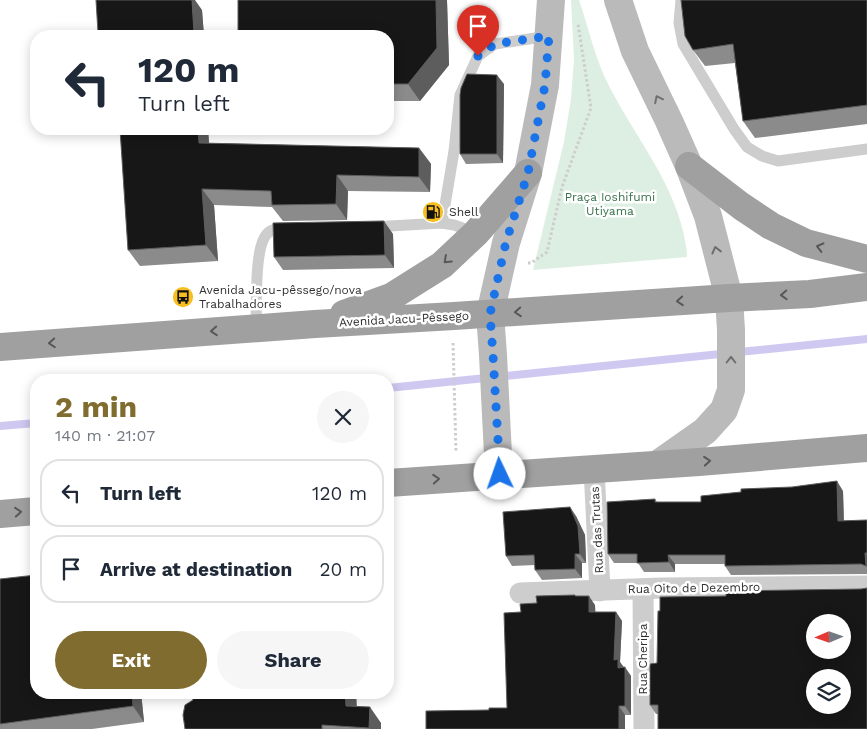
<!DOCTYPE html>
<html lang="en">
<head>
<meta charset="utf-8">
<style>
	:root { --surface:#fff; --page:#f6f6f7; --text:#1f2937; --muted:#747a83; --line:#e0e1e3; --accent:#806c2e }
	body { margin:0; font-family:"Work Sans",sans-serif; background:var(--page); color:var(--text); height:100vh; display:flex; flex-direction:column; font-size:19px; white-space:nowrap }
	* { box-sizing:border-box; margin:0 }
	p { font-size:16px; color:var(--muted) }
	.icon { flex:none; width:28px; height:28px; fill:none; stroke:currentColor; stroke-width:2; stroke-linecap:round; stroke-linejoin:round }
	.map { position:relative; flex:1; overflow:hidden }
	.panel { position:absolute; left:30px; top:374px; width:364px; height:325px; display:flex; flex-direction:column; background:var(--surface); border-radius:20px; box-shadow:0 2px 12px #0003 }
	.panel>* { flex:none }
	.hud { position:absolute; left:30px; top:30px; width:364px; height:105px; border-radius:20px; box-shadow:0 2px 12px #0003; background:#fff; color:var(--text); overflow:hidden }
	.needle { width:32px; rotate:268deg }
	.controls { position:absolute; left:806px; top:614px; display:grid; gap:10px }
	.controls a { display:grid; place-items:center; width:45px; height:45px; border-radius:50%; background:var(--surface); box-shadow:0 2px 12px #0003; font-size:25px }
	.pin { position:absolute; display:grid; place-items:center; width:42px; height:42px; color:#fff; margin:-51px -21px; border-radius:50% 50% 50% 0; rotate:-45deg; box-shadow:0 0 5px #0007 }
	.pin .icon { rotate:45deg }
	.me { position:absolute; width:55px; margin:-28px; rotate:357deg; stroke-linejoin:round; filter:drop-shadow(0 0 4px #0008) }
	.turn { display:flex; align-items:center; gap:18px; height:105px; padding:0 25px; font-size:22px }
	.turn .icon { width:65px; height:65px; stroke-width:2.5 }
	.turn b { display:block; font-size:35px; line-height:42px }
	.round { display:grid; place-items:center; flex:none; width:52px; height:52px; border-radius:26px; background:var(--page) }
	.head { display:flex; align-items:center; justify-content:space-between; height:85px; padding:0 25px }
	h1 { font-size:30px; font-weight:700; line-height:38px; color:var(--accent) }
	.primary-button { display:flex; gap:10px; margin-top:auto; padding:10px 25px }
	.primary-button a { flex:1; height:58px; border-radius:30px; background:var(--accent); color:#fff; font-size:20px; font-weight:700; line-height:58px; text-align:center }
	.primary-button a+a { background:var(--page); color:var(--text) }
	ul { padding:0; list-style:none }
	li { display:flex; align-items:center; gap:15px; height:68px; margin:0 10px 8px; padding:0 15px; border:2px solid var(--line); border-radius:20px }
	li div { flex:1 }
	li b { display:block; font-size:19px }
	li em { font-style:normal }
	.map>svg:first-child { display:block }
	.green { fill:#ddeee2 }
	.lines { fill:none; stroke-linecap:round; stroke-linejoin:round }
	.stream { stroke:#cfc8f0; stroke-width:8 }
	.path { stroke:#cdcdcd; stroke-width:3; stroke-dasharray:2.5 2.5; stroke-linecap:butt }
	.service { stroke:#cdcdcd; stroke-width:11 }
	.minor { stroke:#cdcdcd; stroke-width:21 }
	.secondary { stroke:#bababa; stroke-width:28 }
	.trunk { stroke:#a0a0a0; stroke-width:28 }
	.wall { fill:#8b8b8b }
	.shaded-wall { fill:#5d5d5d }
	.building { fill:#171717; stroke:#5d5d5d; fill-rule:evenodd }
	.oneway { stroke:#6e6e6e }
	.oneway2 { stroke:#575757 }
	.route { stroke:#1a73e8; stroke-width:9; stroke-dasharray:0 16.2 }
	.labels { text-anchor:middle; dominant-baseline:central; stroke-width:5; stroke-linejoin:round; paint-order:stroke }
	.park-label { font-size:12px; fill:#38714b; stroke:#fff }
	.poi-label { font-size:12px; fill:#303030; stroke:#fff; text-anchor:start }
	.street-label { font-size:12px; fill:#303030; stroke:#fff }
</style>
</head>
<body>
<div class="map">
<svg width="867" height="729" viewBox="0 0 867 729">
	<rect width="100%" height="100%" fill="#fff"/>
	<path class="green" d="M571,0H579C589,29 595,59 609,86C634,135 670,177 683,231C685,240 687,249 687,257L533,270L564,142L571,99L574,59Z"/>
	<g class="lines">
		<g class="stream">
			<polyline points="388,388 867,339"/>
			<polyline points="0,426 36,423"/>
		</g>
		<g class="path">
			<polyline points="528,263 531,263 547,252 562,187 591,108 578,24"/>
			<polyline points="453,343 456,452"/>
		</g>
		<g class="service">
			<polyline points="681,0 679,23 683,44 734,129 747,147 762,156 778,161 867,149"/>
			<polyline points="442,223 454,151 460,95 478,56 495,44 549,36"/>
			<polyline points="373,227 442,223 454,225 476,233"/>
			<path d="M256,328C257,308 254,250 266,235C271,228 279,229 287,229"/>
		</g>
		<g class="minor">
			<polyline points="594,468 600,591"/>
			<polyline points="643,589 644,729"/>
			<polyline points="520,593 662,588 867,586"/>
		</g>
		<g class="secondary">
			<polyline points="618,0 635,51 669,121 689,166 708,216 729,298 731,330 731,390 724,410 705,431 658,464"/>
			<polyline points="499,475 493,355 490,314 506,243 528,173 545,85 551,0"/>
		</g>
		<g class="trunk">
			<polyline points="689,166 741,206 771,226 806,243 867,259"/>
			<polyline points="344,314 391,297 442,265 476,233 528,173"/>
			<polyline points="0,347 315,324 454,316 729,298 810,294 867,287"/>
			<polyline points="388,483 699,462 867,448"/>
			<polyline points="0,514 36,511"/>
		</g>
	</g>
	<g class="wall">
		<polygon points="238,0 447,0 449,65 420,101 388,101 388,36"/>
		<polygon points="867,0 867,124 755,138 743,121 735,63 705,66 693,50"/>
		<polygon points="202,10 204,36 100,36 98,33"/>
		<polygon points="504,84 503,163 466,164 460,154"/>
		<polygon points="120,129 208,129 209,143 419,148 431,164 430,192 348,191 347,220 283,221 272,207 214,205 218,261 140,266 128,250"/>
		<polygon points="393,234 394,268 283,270 274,257"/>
		<polygon points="843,491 844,521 867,520 867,574 731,575 725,566 725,564 675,564 675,572 644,572 638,563 614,563 608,554 655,499 657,502 701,502"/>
		<polygon points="576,516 585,535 586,563 582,563 582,578 542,580 535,570 535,565 512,566 506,556"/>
		<polygon points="0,579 36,692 141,692 144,722 92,729 0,729"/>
		<polygon points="861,589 658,714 656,714 650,705 657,663 726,596"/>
		<polygon points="576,596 595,605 595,612 616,612 622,621 620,662 631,676 631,715 625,715 625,729 426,729 489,710 507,708 521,612 537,603"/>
		<polygon points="192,692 356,692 357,707 381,723 381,729 185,729 193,700"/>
	</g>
	<g class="shaded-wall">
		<polygon points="192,0 195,0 202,10 204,36 195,36 194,34"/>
		<polygon points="436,0 447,0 449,65 420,101 408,84"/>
		<polygon points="497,75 504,84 503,163 497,154"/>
		<polygon points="198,129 208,129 210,159 199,143"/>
		<polygon points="419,148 431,164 430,192 419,177"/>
		<polygon points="337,175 348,191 347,220 336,204"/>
		<polygon points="202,189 214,205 218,261 206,245"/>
		<polygon points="384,221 393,234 394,268 385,255"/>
		<polygon points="837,481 843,491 844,530 838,521"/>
		<polygon points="570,507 576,516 585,535 586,563 580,554"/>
		<polygon points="865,553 867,555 867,567 866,566"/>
		<polygon points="575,554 582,563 582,578 575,569"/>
		<polygon points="668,555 675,564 675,572 669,562"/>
		<polygon points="589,596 595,605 596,620 589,612"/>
		<polygon points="616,612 622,621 620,662 624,668 624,677 614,660"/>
		<polygon points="625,667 631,676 631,715 625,706"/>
		<polygon points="132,692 141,692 144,722 133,706"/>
		<polygon points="345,692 356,692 357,722 346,706"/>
		<polygon points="619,706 625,715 625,729 619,729"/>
		<polygon points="370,707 381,723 381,729 370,729 369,728"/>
	</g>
	<g class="building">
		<polygon points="96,0 192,0 194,34 191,35 191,36 102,36 102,33 98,33"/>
		<polygon points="238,0 436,0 437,48 408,84 388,84 388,36 238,36"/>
		<polygon points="681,0 867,0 867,105 743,121 733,44 693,50 685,36"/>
		<polygon points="467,74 497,75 497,154 460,154 460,95 461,88"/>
		<polygon points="120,129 198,129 199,143 419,148 419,177 337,175 336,204 272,205 271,191 202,189 206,245 128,250"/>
		<polygon points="384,221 385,255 274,257 273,223"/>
		<polygon points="837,481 838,521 867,520 867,553 865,553 866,566 861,564 725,566 725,555 668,555 669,562 637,563 637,554 608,554 607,502 655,499 655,502 701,502 701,496 741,492 741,489 792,487"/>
		<polygon points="570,507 578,526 580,554 575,554 575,569 535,570 534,555 506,556 503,512"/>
		<polygon points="36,575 36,692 132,692 133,706 0,724 0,579"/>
		<path d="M867,588V729H658V705H650V664L657,663L658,611H660V597L726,596V591L861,589ZM815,622H842V650H815ZM815,678H842V705H815Z"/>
		<polygon points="575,595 575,596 589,596 589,612 616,612 614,660 618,659 618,668 625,667 625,706 619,706 619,729 426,729 426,711 489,710 489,708 507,708 504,613 521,612 520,604 537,603 536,596"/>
		<polygon points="192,692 345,692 346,706 370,707 369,728 322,725 322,729 185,729 183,715 185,705 193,700"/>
	</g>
	<defs><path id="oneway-chevron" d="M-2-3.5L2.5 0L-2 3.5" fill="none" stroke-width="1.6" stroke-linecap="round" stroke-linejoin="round" transform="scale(1.25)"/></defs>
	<g class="oneway">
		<use href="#oneway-chevron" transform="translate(658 99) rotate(-116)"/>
		<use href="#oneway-chevron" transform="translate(716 250) rotate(-104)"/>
		<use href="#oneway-chevron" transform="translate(731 360) rotate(-90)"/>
	</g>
	<g class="oneway2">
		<use href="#oneway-chevron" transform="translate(820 247) rotate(-166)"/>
		<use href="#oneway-chevron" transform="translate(447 260) rotate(137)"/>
		<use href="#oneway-chevron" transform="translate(784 295) rotate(177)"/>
		<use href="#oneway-chevron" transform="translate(680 301) rotate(176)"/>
		<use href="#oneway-chevron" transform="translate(518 312) rotate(176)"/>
		<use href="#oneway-chevron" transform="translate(214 331) rotate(176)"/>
		<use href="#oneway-chevron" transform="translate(52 343) rotate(176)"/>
		<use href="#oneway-chevron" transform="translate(707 461) rotate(-5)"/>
		<use href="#oneway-chevron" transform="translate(436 479) rotate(-4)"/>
		<use href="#oneway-chevron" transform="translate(18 512) rotate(-5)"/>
	</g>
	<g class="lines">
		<polyline class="route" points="478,56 495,44 549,36 545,85 528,173 506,242 490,314 493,355 500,474"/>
	</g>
	<defs>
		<g id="fuel-disc" transform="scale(1.125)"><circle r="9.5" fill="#f7be22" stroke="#fff"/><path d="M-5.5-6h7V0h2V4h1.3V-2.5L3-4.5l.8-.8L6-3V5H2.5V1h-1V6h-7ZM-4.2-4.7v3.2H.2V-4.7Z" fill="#111"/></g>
		<g id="bus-disc" transform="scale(1.125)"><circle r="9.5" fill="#f7be22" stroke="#fff"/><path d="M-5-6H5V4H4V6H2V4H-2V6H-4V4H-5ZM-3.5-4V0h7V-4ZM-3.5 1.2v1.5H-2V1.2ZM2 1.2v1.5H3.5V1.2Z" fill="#111"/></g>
	</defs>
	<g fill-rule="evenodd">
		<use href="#fuel-disc" x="433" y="212"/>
		<use href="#bus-disc" x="183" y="297"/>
	</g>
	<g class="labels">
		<g class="park-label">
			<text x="610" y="197">Praça Ioshifumi<tspan x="610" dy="14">Utiyama</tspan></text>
		</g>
		<g class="poi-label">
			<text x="449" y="212">Shell</text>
			<text x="199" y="290">Avenida Jacu-pêssego/nova<tspan x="199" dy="14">Trabalhadores</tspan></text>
		</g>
		<g class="street-label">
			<text transform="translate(404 319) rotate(-3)">Avenida Jacu-Pêssego</text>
			<text transform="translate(597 530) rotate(-93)">Rua das Trutas</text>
			<text transform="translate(694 588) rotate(-1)">Rua Oito de Dezembro</text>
			<text transform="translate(643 659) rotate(-90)">Rua Cheripa</text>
		</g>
	</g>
</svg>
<div class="controls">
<a><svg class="needle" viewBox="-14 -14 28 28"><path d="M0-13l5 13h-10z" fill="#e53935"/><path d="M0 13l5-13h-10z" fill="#747a83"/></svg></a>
<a><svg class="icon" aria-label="layers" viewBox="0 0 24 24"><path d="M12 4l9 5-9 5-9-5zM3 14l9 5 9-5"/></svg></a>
</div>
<div class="pin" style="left:478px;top:56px;background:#d93025"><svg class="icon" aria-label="arrive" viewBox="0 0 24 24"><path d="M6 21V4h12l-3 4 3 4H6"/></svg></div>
<svg class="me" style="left:500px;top:474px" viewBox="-20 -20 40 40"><circle r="19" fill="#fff"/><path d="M0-13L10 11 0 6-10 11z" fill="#1a73e8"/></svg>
<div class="hud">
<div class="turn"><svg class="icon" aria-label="left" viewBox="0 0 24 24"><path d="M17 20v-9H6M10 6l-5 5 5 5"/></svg><div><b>120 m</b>Turn left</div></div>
</div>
<section class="panel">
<div class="head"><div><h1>2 min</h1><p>140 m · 21:07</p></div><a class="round"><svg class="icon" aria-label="close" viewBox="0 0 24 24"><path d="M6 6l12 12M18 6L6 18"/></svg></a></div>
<ul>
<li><svg class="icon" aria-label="left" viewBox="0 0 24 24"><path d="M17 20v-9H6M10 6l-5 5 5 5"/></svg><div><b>Turn left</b></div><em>120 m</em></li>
<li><svg class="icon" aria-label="arrive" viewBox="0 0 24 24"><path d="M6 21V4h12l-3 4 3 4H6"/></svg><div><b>Arrive at destination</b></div><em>20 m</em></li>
</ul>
<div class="primary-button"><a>Exit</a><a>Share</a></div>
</section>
</div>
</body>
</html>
